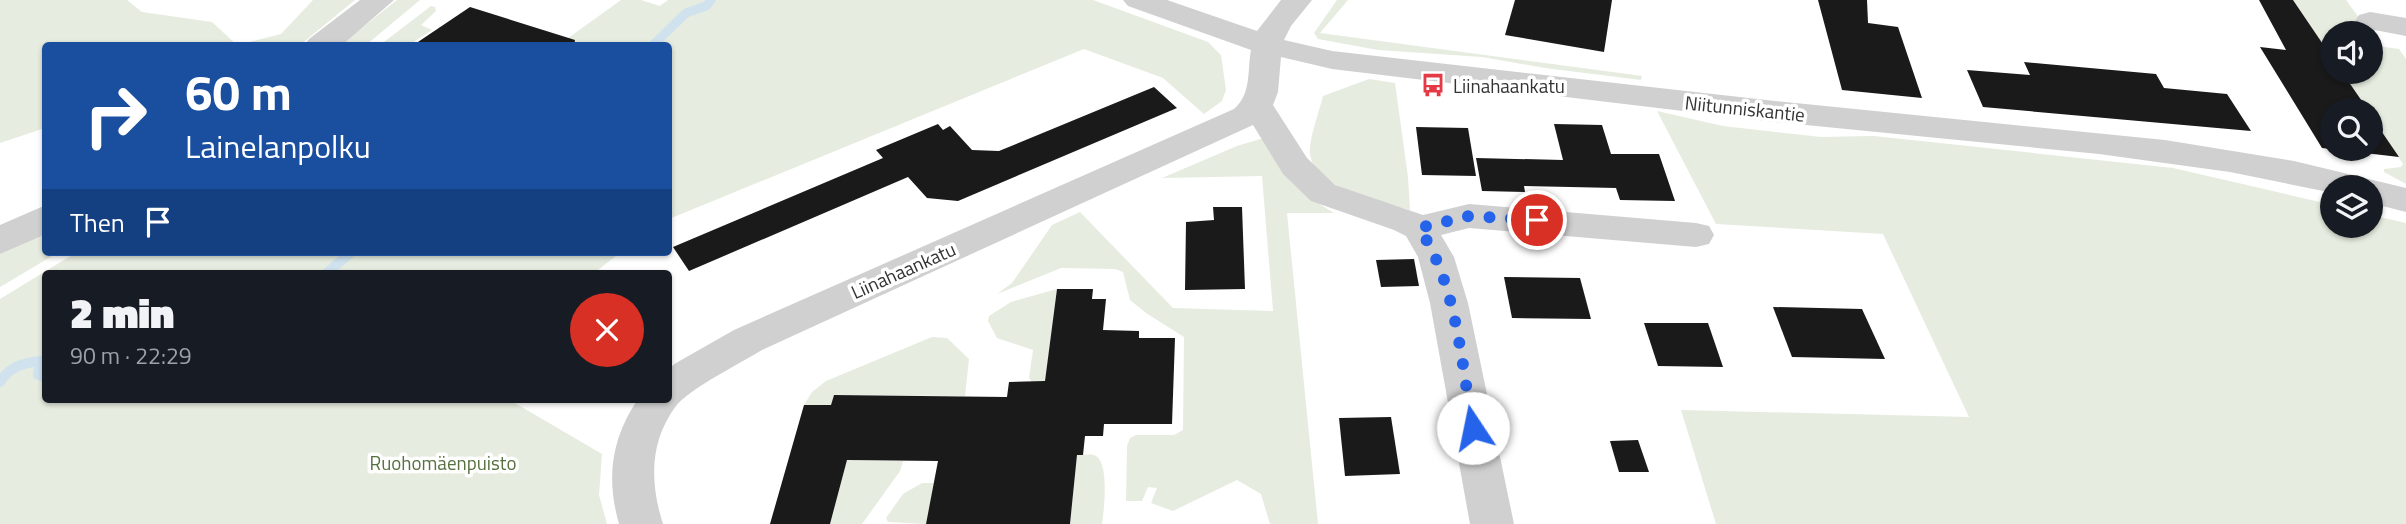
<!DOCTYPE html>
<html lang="en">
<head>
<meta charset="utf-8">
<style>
	:root { --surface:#171b24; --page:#20242c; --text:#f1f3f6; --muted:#9ea1a6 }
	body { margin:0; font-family:"Titillium Web",sans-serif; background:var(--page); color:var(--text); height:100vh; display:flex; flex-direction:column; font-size:26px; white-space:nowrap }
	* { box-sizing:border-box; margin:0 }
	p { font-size:23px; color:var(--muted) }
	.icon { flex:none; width:38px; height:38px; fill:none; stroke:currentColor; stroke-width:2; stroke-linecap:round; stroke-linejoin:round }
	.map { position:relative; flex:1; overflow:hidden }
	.details { position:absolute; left:42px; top:270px; width:630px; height:133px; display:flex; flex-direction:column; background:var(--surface); border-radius:7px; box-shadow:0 2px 5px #0004 }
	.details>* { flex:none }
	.top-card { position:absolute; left:42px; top:42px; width:630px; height:214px; border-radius:7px; box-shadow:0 2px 5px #0004; background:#1a4fa0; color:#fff; overflow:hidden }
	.buttons { position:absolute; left:2320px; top:21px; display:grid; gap:14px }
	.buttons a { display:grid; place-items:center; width:63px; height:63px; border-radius:50%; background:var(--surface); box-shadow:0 2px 5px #0004; font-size:35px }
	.pin { position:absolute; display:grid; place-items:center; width:60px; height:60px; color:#fff; margin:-30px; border:4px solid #fff; border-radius:50%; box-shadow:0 2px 7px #0007 }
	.me { position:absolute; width:77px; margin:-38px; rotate:349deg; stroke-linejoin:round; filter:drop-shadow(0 0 5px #0008) }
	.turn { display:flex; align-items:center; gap:24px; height:147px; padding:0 28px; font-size:32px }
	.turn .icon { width:91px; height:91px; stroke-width:2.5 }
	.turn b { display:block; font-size:49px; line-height:60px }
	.then { display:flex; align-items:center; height:66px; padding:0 28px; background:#0003; gap:14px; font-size:26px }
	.round { display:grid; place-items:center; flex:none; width:74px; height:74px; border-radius:37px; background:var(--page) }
	.head { display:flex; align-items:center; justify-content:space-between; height:119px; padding:0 28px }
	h1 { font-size:42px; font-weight:800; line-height:52px }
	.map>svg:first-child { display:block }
	.green { fill:#e6ecdf }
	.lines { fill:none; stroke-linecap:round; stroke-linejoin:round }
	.stream-far1 { stroke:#cfe2ee; stroke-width:9 }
	.stream { stroke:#cfe2ee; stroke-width:10 }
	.building { fill:#1a1a1a }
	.minor { fill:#d0d0d0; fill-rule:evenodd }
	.tertiary { fill:#d0d0d0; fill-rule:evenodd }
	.route { stroke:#2563eb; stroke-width:12; stroke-dasharray:0 21.6 }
	.labels { text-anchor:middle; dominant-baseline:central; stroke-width:7; stroke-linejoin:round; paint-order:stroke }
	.poi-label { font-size:19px; fill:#333; stroke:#fff; text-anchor:start }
	.street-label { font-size:19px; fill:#333; stroke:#fff }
	.park-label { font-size:19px; fill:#56703f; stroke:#fff }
</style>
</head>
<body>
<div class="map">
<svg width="2406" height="524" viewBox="0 0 2406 524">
	<rect width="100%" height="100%" fill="#fff"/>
	<g class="green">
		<polygon points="0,0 127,0 142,12 212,22 237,45 281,34 313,0 355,0 300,45 46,46 45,128 0,143"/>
		<polygon points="397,0 420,0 366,45 339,46"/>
		<polygon points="621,0 641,0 660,6 668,0 1093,0 1208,42 1221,55 1226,90 1222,101 1204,114 1163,78 1084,49 669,219 668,46 557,46"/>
		<polygon points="1337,0 1348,0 1320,33 1635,75 1642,76 1641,80 1545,68 1482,57 1378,50 1318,39 1314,33"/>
		<polygon points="2293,0 2346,0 2370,33 2333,33 2333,59"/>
		<polygon points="431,6 435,7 436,11 421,25 432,30 409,45 380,45"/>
		<polygon points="2371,35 2378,46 2399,49 2406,59 2406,184 2384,172 2384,169 2401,167 2403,164 2371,116 2371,110 2368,110 2342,72 2371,72"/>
		<path d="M1369,79L1395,83L1408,177L1410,210C1381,201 1315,190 1310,154C1308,142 1320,109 1323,96Z"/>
		<polygon points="1657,111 1723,126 1821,137 1874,136 2173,168 2333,205 2333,226 2371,226 2371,215 2406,223 2406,524 1716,524 1681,410 1969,417 1883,234 1716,224"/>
		<polygon points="1267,137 1305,195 1334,213 1287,213 1318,524 1270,524 1261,494 1237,480 1173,511 1151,503 1157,488 1148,487 1142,501 1126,501 1127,446 1130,438 1136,435 1174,435 1183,430 1184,337 1146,313 1130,300 1123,272 1115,269 1061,268 997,294 1012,283 1052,225 1080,212 1173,308 1273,311 1262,176 1162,178 1237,146"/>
		<polygon points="45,230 46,252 59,252 0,287 0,253"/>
		<polygon points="77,252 621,252 594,273 46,273 46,399 508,399 602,454 599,495 607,524 0,524 0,299"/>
		<polygon points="1057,289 1045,383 1032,382 1029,378 1033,350 997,338 988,321 989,316 1011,302"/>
		<polygon points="932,337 947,338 969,359 965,396 834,395 831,405 804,405 812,392 826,381"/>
		<path d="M1077,455C1082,455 1089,454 1094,455C1110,460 1104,510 1102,524H1070Z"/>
		<polygon points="847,460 903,461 900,471 862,524 830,524"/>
		<polygon points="922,483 934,483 926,524 888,522 886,518 903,494"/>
	</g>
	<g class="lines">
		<polyline class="stream-far1" points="652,46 686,13 706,6 711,0"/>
		<g class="stream">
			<polyline points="327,273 351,252"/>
			<path d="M0,382C9,367 23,363 40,361L38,375L46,377"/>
		</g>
	</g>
	<g class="building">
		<polygon points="1515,0 1612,0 1604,52 1505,35"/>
		<polygon points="1818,0 1867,0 1868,23 1898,27 1922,98 1842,90"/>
		<polygon points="2259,0 2293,0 2333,59 2333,72 2342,72 2368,110 2333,110 2333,149 2371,149 2371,116 2399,157 2322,148 2260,47 2286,50"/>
		<polygon points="470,7 575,40 574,46 412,46"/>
		<polygon points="2024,62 2156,74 2164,88 2227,94 2251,131 1983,107 1967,70 2030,75"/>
		<polygon points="1154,87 1177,108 958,201 927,198 908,177 689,271 673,247 883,158 876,150 938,124 943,130 950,126 972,150 999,151"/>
		<polygon points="1554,124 1602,125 1611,154 1659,154 1675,201 1620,200 1616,188 1524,186 1525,192 1482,191 1476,158 1563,160"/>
		<polygon points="1416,127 1468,128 1476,176 1422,175"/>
		<polygon points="1213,207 1242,207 1245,289 1185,290 1186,222 1214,220"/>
		<polygon points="1414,259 1419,286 1381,287 1376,260"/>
		<polygon points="1504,277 1580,278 1591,319 1512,318"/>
		<polygon points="1057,289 1093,289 1092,299 1106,299 1103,330 1139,331 1139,338 1175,338 1172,424 1104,424 1103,436 1085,436 1083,455 1077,455 1070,524 926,524 938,461 847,460 830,524 770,524 804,405 831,405 834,395 1007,397 1009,382 1045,381"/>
		<polygon points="1773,307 1862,309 1885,359 1792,357"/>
		<polygon points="1644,323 1708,323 1723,367 1658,366"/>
		<polygon points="1391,417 1400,474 1345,476 1339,418"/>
		<polygon points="1638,440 1649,472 1619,472 1610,441"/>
	</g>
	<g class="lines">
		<g class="minor">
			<path d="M1123,0H1167L1257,31L1281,0H1312L1291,26L1284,40L1332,51L1775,101L2165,140L2294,161L2406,188V212L2371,203V187H2333V193L2230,172L2099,154L1775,122L1332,69L1281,57L1278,92L1273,105L1307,158L1335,185L1423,215L1469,204L1696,223L1709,226L1714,235L1709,244L1696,247L1469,228L1441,235L1454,257L1468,303L1514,524H1470L1430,303L1418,257L1406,236L1394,230L1311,201L1283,174L1253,125L762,350C741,363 689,389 676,406C649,442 650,483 663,524H619C606,478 611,439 638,399H668V369L676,363L734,330L1234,109C1252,93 1247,71 1251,50L1128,6Z"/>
			<polygon points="2370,12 2406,18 2406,36 2359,27 2355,21 2359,15"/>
		</g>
		<g class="tertiary">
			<polygon points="360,0 394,0 341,46 304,46 309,39"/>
			<polygon points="46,205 46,234 0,254 0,225"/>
		</g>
	</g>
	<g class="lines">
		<path class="route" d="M1473,428C1461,362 1457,284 1419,228L1469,216L1537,220"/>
	</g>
	<defs>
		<g id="bus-bare" transform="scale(1.89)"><path d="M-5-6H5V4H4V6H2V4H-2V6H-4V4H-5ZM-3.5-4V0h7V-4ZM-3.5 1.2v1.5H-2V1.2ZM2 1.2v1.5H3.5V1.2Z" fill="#e63946" stroke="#fff" stroke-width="2.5" paint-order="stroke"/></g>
	</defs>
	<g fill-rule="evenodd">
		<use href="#bus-bare" x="1433" y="85"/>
	</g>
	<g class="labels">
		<g class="poi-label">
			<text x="1453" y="85">Liinahaankatu</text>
		</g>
		<g class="street-label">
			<text transform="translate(1745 108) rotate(6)">Niitunniskantie</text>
			<text transform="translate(903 270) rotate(-24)">Liinahaankatu</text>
		</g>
		<g class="park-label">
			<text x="443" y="462">Ruohomäenpuisto</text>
		</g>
	</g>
</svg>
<div class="buttons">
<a><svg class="icon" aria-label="sound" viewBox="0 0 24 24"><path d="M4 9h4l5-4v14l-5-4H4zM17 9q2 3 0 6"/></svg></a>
<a><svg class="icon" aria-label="search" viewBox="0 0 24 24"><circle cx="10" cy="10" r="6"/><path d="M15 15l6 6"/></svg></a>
<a><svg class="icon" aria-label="layers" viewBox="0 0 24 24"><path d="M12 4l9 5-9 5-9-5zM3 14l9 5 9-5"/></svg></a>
</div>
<div class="pin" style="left:1537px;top:220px;background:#d93025"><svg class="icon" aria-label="arrive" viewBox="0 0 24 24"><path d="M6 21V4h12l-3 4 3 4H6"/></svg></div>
<svg class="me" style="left:1473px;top:428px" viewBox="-20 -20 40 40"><circle r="19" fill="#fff"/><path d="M0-13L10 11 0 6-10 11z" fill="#2563eb"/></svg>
<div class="top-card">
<div class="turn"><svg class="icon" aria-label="right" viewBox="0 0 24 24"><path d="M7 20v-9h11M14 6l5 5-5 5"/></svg><div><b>60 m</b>Lainelanpolku</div></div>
<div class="then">Then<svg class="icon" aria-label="arrive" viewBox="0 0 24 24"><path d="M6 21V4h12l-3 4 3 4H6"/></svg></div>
</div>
<section class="details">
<div class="head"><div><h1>2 min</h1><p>90 m · 22:29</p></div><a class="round" style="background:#d93025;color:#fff"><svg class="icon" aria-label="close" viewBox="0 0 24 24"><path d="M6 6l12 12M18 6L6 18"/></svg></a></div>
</section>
</div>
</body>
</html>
